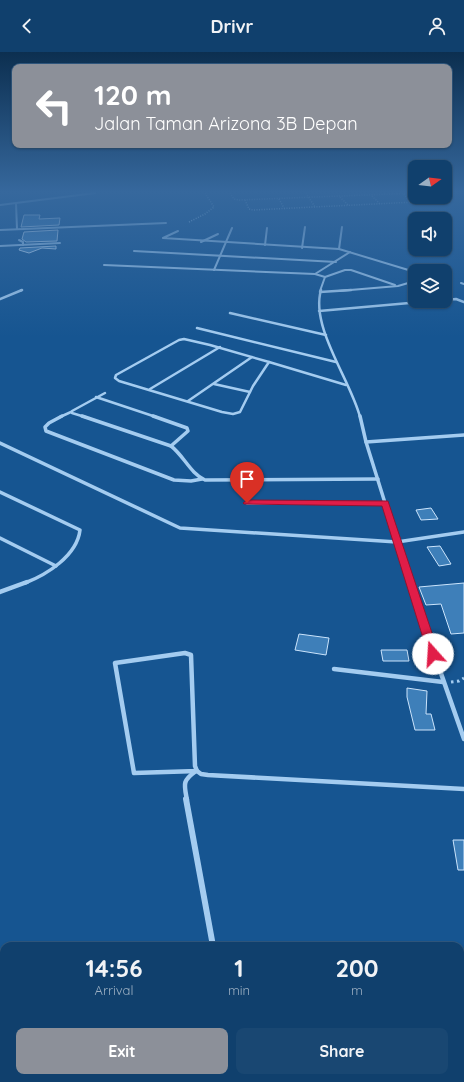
<!DOCTYPE html>
<html lang="en">
<head>
<meta charset="utf-8">
<style>
	:root { --surface:#10406d; --page:#194772; --text:#f1f3f6; --muted:#9cafc2; --line:#305980; --accent:#8c9099 }
	body { margin:0; font-family:Quicksand,sans-serif; background:var(--page); color:var(--text); height:100vh; display:flex; flex-direction:column; font-size:15px; white-space:nowrap }
	* { box-sizing:border-box; margin:0 }
	p { font-size:13px; color:var(--muted) }
	.icon { flex:none; width:22px; height:22px; fill:none; stroke:currentColor; stroke-width:2; stroke-linecap:round; stroke-linejoin:round }
	.map { position:relative; flex:1; overflow:hidden }
	.drawer { position:absolute; left:0px; top:890px; width:464px; height:140px; display:flex; flex-direction:column; background:var(--surface); border-radius:12px 12px 0 0; box-shadow:0 1px 3px #0004,0 0 0 1px var(--line) }
	.drawer>* { flex:none }
	.guide { position:absolute; left:12px; top:12px; width:440px; height:84px; border-radius:8px; box-shadow:0 1px 3px #0004,0 0 0 1px var(--line); background:#8c9099; color:#fff; overflow:hidden }
	.needle { width:26px; rotate:76deg }
	.controls { position:absolute; left:408px; top:108px; display:grid; gap:8px }
	.controls a { display:grid; place-items:center; width:44px; height:44px; border-radius:8px; background:var(--surface); box-shadow:0 1px 3px #0004,0 0 0 1px var(--line); font-size:20px }
	.pin { position:absolute; display:grid; place-items:center; width:34px; height:34px; color:#fff; margin:-41px -17px; border-radius:50% 50% 50% 0; rotate:-45deg; box-shadow:0 0 4px #0007 }
	.pin .icon { rotate:45deg }
	.me { position:absolute; width:44px; margin:-22px; rotate:341deg; stroke-linejoin:round; filter:drop-shadow(0 0 3px #0008) }
	.turn { display:flex; align-items:center; gap:14px; height:84px; padding:0 16px; font-size:18px }
	.turn .icon { width:52px; height:52px; stroke-width:2.5 }
	.turn b { display:block; font-size:28px; line-height:34px }
	.eta { display:flex; justify-content:space-evenly; align-items:center; height:68px; text-align:center }
	.eta b { font-size:24px; font-weight:800; line-height:28px }
	.button { display:flex; gap:8px; margin-top:auto; padding:8px 16px }
	.button a { flex:1; height:46px; border-radius:8px; background:var(--accent); color:#fff; font-size:16px; font-weight:800; line-height:46px; text-align:center }
	.button a+a { background:var(--page); color:var(--text) }
	header { display:flex; justify-content:space-between; align-items:center; height:52px; padding:0 16px; background:var(--surface); font-size:18px; font-weight:800 }
	.map>svg:first-child { display:block }
	.building { fill:#3e7fb9; stroke:#cbe4fc }
	.lines { fill:none; stroke-linecap:round; stroke-linejoin:round }
	.path-far1 { stroke:#a4ccf0; stroke-width:1.5; stroke-dasharray:1 1.5; stroke-linecap:butt }
	.path { stroke:#a4ccf0; stroke-width:3; stroke-dasharray:2.5 3.5; stroke-linecap:butt }
	.minor-far4 { stroke:#a4ccf0; stroke-width:2 }
	.minor-far3 { stroke:#a4ccf0; stroke-width:2.5 }
	.minor-far2 { stroke:#a4ccf0; stroke-width:3.5 }
	.minor-far1 { stroke:#a4ccf0; stroke-width:4.5 }
	.minor { stroke:#a4ccf0; stroke-width:6 }
	.route { fill:#e11d48; stroke:#92132f }
</style>
</head>
<body>
<header><svg class="icon" aria-label="back" viewBox="0 0 24 24"><path d="M15 5l-7 7 7 7"/></svg>Drivr<svg class="icon" aria-label="person" viewBox="0 0 24 24"><circle cx="12" cy="8" r="4"/><path d="M4 21q1-7 8-7t8 7"/></svg></header>
<div class="map">
<svg width="464" height="1030" viewBox="0 0 464 1030">
	<rect width="100%" height="100%" fill="#165591"/>
	<g class="building">
		<polygon points="24,163 40,163 39,167 60,166 59,173 21,175"/>
		<polygon points="58,178 57,189 26,190 22,187 24,180"/>
		<polygon points="56,194 56,197 42,196 29,201 19,198 20,196"/>
		<polygon points="431,456 438,467 421,468 416,458"/>
		<polygon points="440,494 451,512 439,514 427,495"/>
		<polygon points="464,531 464,581 451,582 441,552 426,553 419,535"/>
		<polygon points="299,582 329,586 326,603 295,598"/>
		<polygon points="381,598 407,598 409,609 383,609"/>
		<polygon points="407,636 427,639 426,662 431,662 435,678 415,678 407,645"/>
		<polygon points="453,788 464,788 464,818 458,818"/>
	</g>
	<g class="lines">
		<g class="path-far1">
			<polyline points="230,141 234,147 239,148 415,141"/>
			<polyline points="306,141 315,155"/>
			<polyline points="404,142 410,151"/>
			<polyline points="372,144 380,152"/>
			<polyline points="340,145 348,153"/>
			<polyline points="279,147 284,156"/>
			<polyline points="245,148 249,157 253,158 415,150"/>
			<polyline points="189,170 205,162 214,155 205,141"/>
		</g>
		<polyline class="path" points="451,630 459,629 464,626"/>
		<g class="minor-far4">
			<polyline points="16,151 17,177"/>
			<polyline points="0,153 95,141"/>
			<polyline points="0,178 166,171"/>
			<polyline points="178,179 163,186 339,197 415,220"/>
			<polyline points="19,188 23,190 23,193"/>
			<polyline points="201,190 218,182"/>
			<polyline points="265,193 267,176"/>
			<polyline points="0,194 60,191"/>
			<polyline points="302,196 305,175"/>
			<polyline points="339,197 342,175"/>
			<polyline points="134,199 336,210"/>
			<polyline points="104,213 315,222 325,225 320,239"/>
			<polyline points="214,218 232,176"/>
			<polyline points="315,222 350,200"/>
			<polyline points="325,225 345,218 351,218 395,233"/>
			<polyline points="461,231 464,232"/>
			<polyline points="20,239 22,238"/>
			<polyline points="338,239 398,234 415,229"/>
		</g>
		<g class="minor-far3">
			<path d="M321,238C310,275 351,329 360,365"/>
			<polyline points="320,240 351,238"/>
			<polyline points="0,247 22,238"/>
			<polyline points="445,248 456,247 464,250"/>
			<polyline points="319,259 432,249"/>
			<polyline points="230,261 326,283"/>
			<polyline points="197,276 336,310"/>
			<polygon points="184,287 210,293 269,310 253,334 240,360 233,362 222,360 119,329 115,326 116,323 179,288"/>
			<polyline points="269,310 346,333"/>
			<polyline points="214,332 250,340"/>
			<polyline points="150,337 220,295"/>
			<polyline points="96,345 156,365"/>
			<polyline points="188,349 252,305"/>
			<polyline points="60,365 71,360"/>
			<polyline points="85,365 72,361 72,359 105,341"/>
		</g>
		<g class="minor-far2">
			<polyline points="62,364 49,371 45,375 46,379 174,428 191,429 202,427"/>
			<path d="M82,364L171,394C184,404 190,421 205,428L378,427"/>
			<polyline points="153,364 187,376 188,379 171,394"/>
			<polyline points="360,364 366,390 410,531"/>
			<polyline points="366,390 464,383"/>
			<polyline points="0,391 180,476 397,490 464,480"/>
			<path d="M0,440L80,478C77,504 46,523 25,531"/>
			<polyline points="247,451 385,451"/>
			<polyline points="0,486 56,514"/>
		</g>
		<g class="minor-far1">
			<polyline points="409,530 464,687"/>
			<polyline points="0,540 27,530"/>
			<polygon points="185,601 191,603 195,714 197,719 134,721 115,611"/>
			<polyline points="334,617 443,630"/>
			<polyline points="197,719 201,722 208,723 464,737"/>
			<path d="M187,748C184,732 182,729 196,719"/>
		</g>
		<polyline class="minor" points="186,747 213,894"/>
	</g>
	<linearGradient id="sky" x2="0" y2="1"><stop stop-color="#0c2f50"/><stop offset="0.49" stop-color="#36689d"/><stop offset="1" stop-color="#36689d" stop-opacity="0"/></linearGradient>
	<rect width="464" height="285" fill="url(#sky)"/>
	<polygon class="route" points="247,448 388,449 439,602 437,604 430,604 428,602 382,454 244,452 243,451"/>
</svg>
<div class="controls">
<a><svg class="needle" viewBox="-14 -14 28 28"><path d="M0-13l5 13h-10z" fill="#e53935"/><path d="M0 13l5-13h-10z" fill="#9cafc2"/></svg></a>
<a><svg class="icon" aria-label="sound" viewBox="0 0 24 24"><path d="M4 9h4l5-4v14l-5-4H4zM17 9q2 3 0 6"/></svg></a>
<a><svg class="icon" aria-label="layers" viewBox="0 0 24 24"><path d="M12 4l9 5-9 5-9-5zM3 14l9 5 9-5"/></svg></a>
</div>
<div class="pin" style="left:247px;top:451px;background:#d93025"><svg class="icon" aria-label="arrive" viewBox="0 0 24 24"><path d="M6 21V4h12l-3 4 3 4H6"/></svg></div>
<svg class="me" style="left:433px;top:602px" viewBox="-20 -20 40 40"><circle r="19" fill="#fff"/><path d="M0-13L10 11 0 6-10 11z" fill="#e11d48"/></svg>
<div class="guide">
<div class="turn"><svg class="icon" aria-label="left" viewBox="0 0 24 24"><path d="M17 20v-9H6M10 6l-5 5 5 5"/></svg><div><b>120 m</b>Jalan Taman Arizona 3B Depan</div></div>
</div>
<section class="drawer">
<div class="eta">
<div><b>14:56</b><p>Arrival</p></div>
<div><b>1</b><p>min</p></div>
<div><b>200</b><p>m</p></div>
</div>
<div class="button"><a>Exit</a><a>Share</a></div>
</section>
</div>
</body>
</html>
